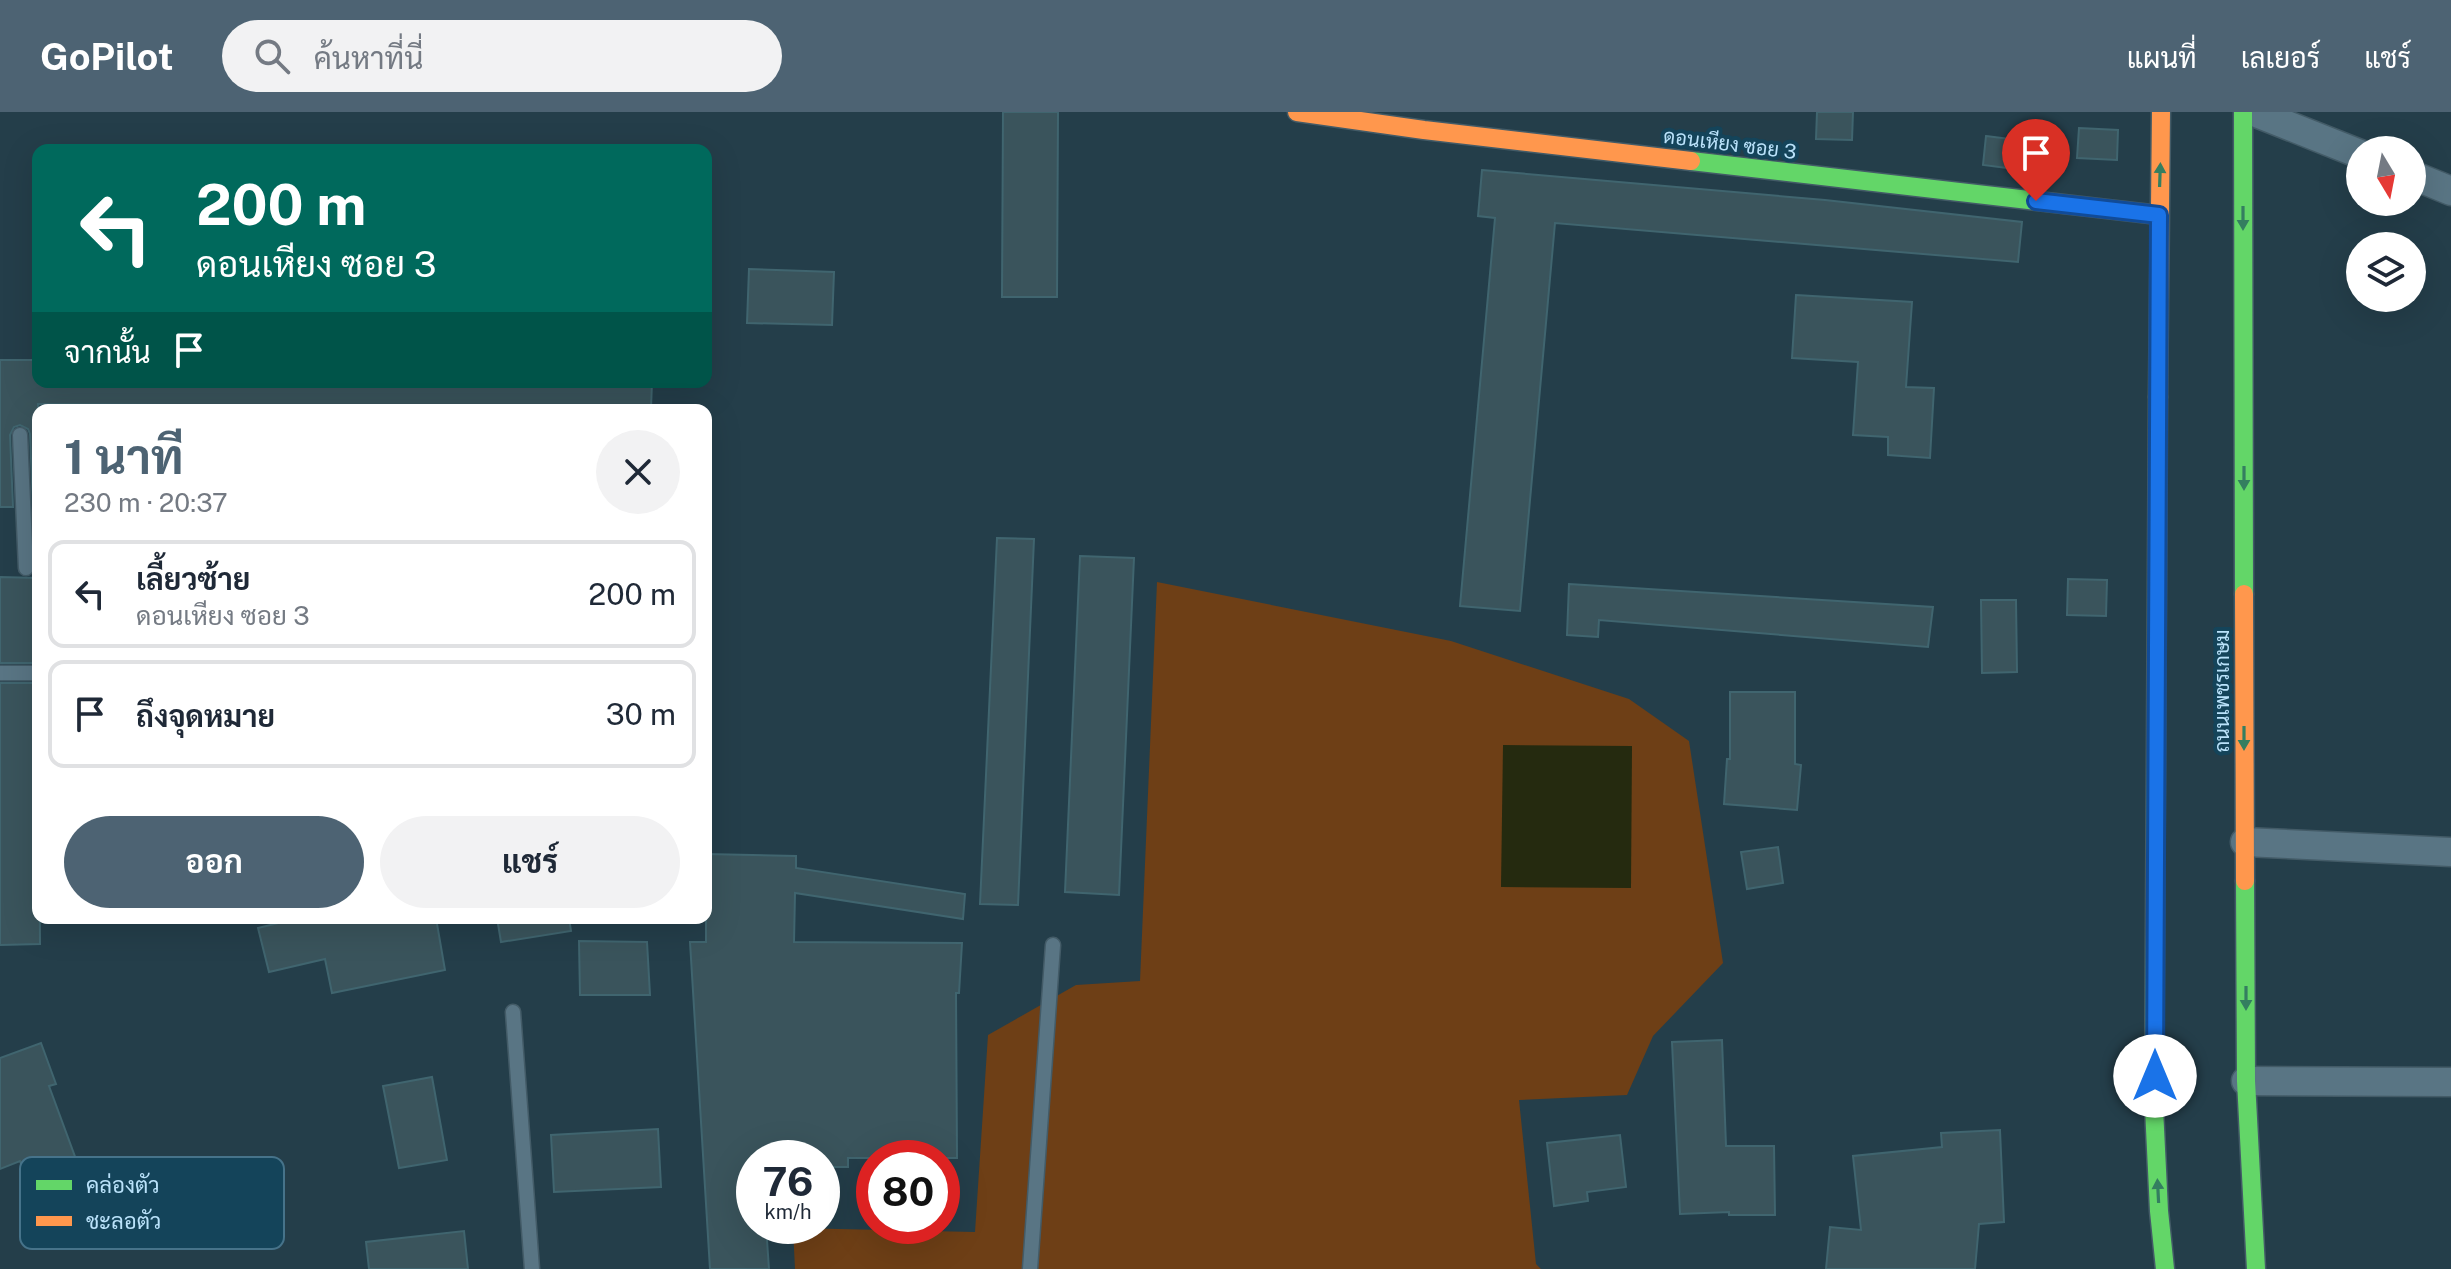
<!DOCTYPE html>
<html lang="th">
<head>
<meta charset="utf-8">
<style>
	:root { --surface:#fff; --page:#f2f2f3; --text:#1f2937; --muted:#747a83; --line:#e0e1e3; --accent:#4d6373 }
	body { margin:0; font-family:"Public Sans",Sarabun,sans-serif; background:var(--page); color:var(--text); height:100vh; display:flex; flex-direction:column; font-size:30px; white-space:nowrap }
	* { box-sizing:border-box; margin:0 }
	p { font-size:26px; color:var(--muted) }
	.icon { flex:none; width:44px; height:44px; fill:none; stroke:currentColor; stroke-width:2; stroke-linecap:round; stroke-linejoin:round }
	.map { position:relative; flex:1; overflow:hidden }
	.details { position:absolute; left:32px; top:292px; width:680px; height:520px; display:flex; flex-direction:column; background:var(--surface); border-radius:16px; box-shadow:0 8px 32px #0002 }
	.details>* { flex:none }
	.guide { position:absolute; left:32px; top:32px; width:680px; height:244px; border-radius:16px; box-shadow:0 8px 32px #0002; background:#00695c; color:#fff; overflow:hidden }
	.needle { width:52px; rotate:170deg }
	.tools { position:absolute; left:2346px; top:24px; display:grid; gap:16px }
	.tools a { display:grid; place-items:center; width:80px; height:80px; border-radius:50%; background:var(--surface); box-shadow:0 8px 32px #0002; font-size:40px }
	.speed { position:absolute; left:736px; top:1028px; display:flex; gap:16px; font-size:40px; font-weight:700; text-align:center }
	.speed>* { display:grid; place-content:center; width:104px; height:104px; border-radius:50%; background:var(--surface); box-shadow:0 8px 32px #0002; line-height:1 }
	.speed small { font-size:20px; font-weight:400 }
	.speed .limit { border:12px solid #d22; background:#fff; color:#111 }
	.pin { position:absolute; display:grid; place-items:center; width:68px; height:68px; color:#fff; margin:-82px -34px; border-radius:50% 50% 50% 0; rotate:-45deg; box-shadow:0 0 8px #0007 }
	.pin .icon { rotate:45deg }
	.me { position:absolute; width:88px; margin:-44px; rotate:0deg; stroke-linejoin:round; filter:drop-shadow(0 0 6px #0008) }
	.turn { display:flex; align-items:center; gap:28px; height:168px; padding:0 32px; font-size:36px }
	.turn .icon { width:104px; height:104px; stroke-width:2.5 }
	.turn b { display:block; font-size:56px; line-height:68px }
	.then { display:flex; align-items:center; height:76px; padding:0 32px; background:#0003; gap:16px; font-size:30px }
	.round { display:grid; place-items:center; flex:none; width:84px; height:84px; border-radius:42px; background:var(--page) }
	.headline { display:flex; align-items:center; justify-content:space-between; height:136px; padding:0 32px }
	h1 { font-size:48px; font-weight:700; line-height:60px; color:var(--accent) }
	.action { display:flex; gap:16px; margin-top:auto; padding:16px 32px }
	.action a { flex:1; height:92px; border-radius:48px; background:var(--accent); color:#fff; font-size:32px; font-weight:700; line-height:92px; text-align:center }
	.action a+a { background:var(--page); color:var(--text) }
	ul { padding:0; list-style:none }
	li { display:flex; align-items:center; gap:24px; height:108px; margin:0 16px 12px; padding:0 16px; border:4px solid var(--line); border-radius:16px }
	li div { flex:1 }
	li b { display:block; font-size:30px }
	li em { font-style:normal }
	header { display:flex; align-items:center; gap:48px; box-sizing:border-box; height:112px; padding:0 40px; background:var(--accent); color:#fff }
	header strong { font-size:38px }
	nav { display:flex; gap:44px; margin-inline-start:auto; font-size:28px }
	.search { width:560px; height:72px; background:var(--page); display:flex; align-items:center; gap:20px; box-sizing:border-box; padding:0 28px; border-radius:44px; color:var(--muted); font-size:30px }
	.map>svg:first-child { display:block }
	.green { fill:#6e3f16 }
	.water { fill:#252a0f }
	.building { fill:#3a545c; stroke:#40656f; stroke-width:2 }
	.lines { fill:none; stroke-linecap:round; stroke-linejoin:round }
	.lane-casing { stroke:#435b67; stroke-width:17 }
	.street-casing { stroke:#435b67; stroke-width:31 }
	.fast-casing { stroke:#435b67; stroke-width:21 }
	.slow-casing { stroke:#435b67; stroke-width:21 }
	.lane { stroke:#597584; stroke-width:14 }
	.street { stroke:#597584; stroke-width:28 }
	.fast { stroke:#63d668; stroke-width:18 }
	.slow { stroke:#ff974d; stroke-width:18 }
	.oneway { fill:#347e60 }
	.route-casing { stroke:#114b97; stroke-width:20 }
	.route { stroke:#1a73e8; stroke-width:14 }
	.labels { text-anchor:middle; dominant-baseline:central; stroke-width:8; stroke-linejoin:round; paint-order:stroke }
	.street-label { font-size:20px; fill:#bae2fa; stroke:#14445a }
	.key { fill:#14445a; stroke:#46738a; stroke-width:2 }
	.key-label { font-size:22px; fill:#bae2fa }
</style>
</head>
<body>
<header>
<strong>GoPilot</strong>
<div class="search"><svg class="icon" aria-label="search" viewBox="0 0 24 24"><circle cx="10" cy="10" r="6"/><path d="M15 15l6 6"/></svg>ค้นหาที่นี่</div>
<nav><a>แผนที่</a><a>เลเยอร์</a><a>แชร์</a></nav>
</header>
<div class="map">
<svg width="2451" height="1157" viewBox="0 0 2451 1157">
	<rect width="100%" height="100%" fill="#243e4a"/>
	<polygon class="green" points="1157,470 1451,529 1629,587 1689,629 1723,851 1653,924 1627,983 1519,988 1536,1152 1541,1157 795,1157 793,1116 975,1120 988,923 1076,873 1140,869"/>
	<polygon class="water" points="1503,633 1632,634 1631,776 1501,775"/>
	<g class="building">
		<polygon points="1003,0 1058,0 1057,185 1002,185"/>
		<polygon points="1817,0 1853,0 1852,28 1816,27"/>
		<polygon points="2079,16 2118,18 2117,48 2077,46"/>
		<polygon points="1986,24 2051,32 2047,61 1983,53"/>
		<polygon points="1482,58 1825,88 2022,110 2018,150 1555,111 1520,499 1460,494 1495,106 1478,104"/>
		<polygon points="749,157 834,160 832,213 747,211"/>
		<polygon points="1796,183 1912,190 1906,275 1934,276 1930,346 1888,343 1888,325 1853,323 1858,250 1792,246"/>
		<polygon points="0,248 38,248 38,270 652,270 651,296 38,292 38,395 33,395 30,322 28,317 20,313 14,315 10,323 13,395 0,395"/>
		<polygon points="997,426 1034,427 1018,793 980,792"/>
		<polygon points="1080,444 1134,446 1119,783 1065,780"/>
		<polygon points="0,465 38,466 38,551 0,551"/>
		<polygon points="2068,467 2107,468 2106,504 2067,503"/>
		<polygon points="1569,472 1933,495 1928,535 1599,508 1598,525 1567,523"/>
		<polygon points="1981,488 2016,488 2017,560 1982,561"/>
		<polygon points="0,571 38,571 40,832 0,833"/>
		<polygon points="1730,580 1795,580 1795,652 1801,653 1797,698 1724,692 1727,647 1730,647"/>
		<polygon points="1778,735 1783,771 1747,777 1741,740"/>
		<polygon points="706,742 796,744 796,756 965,782 963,807 795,781 794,830 962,831 959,881 956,881 957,1046 848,1046 848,1055 822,1055 822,1046 754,1046 754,1114 766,1114 769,1157 710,1157 690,830 706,830"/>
		<polygon points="299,806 436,806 445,858 332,881 325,847 269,860 258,816"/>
		<polygon points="497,806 569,806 571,819 501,830"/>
		<polygon points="579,829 647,830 650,883 580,883"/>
		<polygon points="1722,928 1726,1034 1774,1034 1775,1103 1729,1103 1729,1100 1680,1102 1672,930"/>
		<polygon points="41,931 56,972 49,974 80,1058 82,1057 90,1079 37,1098 20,1049 0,1057 0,946"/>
		<polygon points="432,965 447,1048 399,1056 383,974"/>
		<polygon points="658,1017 661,1075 554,1080 551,1023"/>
		<polygon points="2000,1018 2004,1110 1979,1112 1975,1157 1826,1157 1830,1115 1861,1118 1853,1044 1942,1035 1941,1021"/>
		<polygon points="1620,1023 1626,1075 1587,1080 1588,1089 1554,1094 1547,1031"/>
		<polygon points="464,1119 468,1157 369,1157 366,1130"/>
	</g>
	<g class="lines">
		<g class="lane-casing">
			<g id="lane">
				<polyline points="20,323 26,456"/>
				<polyline points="0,561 38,561"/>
				<polyline points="513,900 532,1157"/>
				<polyline points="1030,1157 1053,833"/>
			</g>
		</g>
		<g class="street-casing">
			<g id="street">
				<polyline points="2254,0 2360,42"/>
				<polyline points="2412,63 2451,79"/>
				<polyline points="2245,730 2451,740"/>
				<polyline points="2246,969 2451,970"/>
			</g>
		</g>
		<g class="fast-casing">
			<g id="fast">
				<polyline points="2243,0 2244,482"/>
				<polyline points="1691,49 2159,103"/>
				<polyline points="2158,285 2154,996 2159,1099 2165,1157"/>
				<polyline points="2245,769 2246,969 2256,1157"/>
			</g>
		</g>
		<g class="slow-casing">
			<g id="slow">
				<polyline points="1297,0 1424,18 1691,49"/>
				<polyline points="2158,285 2161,0"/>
				<polyline points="2244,482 2245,769"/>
			</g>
		</g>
		<use href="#lane" class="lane"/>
		<use href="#street" class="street"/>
		<use href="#fast" class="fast"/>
		<use href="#slow" class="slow"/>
	</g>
	<defs><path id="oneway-solid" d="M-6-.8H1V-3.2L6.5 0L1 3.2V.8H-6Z" transform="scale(2)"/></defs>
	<g class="oneway">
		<use href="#oneway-solid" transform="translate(2160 63) rotate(-88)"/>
		<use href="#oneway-solid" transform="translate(2243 106) rotate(90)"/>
		<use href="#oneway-solid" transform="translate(2244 366) rotate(90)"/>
		<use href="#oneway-solid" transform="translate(2244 626) rotate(90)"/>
		<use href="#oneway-solid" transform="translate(2246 886) rotate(90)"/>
		<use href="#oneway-solid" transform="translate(2158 1079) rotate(-93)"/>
	</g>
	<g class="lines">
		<g class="route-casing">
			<polyline id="route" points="2036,89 2159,103 2155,964"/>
		</g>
		<use href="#route" class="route"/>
	</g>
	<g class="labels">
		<g class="street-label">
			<text transform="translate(1730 32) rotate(7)">ดอนเหียง ซอย 3</text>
			<text transform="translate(2222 579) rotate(-90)">ถนนเพชรเกษม</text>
		</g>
	</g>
	<rect x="20" y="1045" width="264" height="92" rx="12" class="key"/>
	<rect x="36" y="1068" width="36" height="10" fill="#63d668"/>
	<rect x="36" y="1104" width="36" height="10" fill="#ff974d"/>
	<g class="key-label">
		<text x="86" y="1081">คล่องตัว</text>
		<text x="86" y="1117">ชะลอตัว</text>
	</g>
</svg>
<div class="tools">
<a><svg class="needle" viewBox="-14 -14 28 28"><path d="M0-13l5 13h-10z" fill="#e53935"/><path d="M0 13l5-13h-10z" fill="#747a83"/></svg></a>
<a><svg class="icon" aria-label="layers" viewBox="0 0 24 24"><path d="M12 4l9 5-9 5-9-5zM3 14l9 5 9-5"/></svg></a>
</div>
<div class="speed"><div>76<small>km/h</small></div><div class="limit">80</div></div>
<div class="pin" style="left:2036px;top:89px;background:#d93025"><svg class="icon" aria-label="arrive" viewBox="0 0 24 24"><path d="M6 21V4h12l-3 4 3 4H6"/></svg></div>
<svg class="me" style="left:2155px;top:964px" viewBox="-20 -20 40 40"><circle r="19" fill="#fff"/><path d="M0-13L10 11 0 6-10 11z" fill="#1a73e8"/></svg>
<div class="guide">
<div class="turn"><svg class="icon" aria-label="left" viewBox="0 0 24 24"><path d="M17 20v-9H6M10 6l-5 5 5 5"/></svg><div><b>200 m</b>ดอนเหียง ซอย 3</div></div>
<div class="then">จากนั้น<svg class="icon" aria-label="arrive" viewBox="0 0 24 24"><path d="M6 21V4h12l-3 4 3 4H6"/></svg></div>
</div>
<section class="details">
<div class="headline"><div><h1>1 นาที</h1><p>230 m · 20:37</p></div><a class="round"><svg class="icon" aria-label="close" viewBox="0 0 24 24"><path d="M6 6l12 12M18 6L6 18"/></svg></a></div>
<ul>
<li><svg class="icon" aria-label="left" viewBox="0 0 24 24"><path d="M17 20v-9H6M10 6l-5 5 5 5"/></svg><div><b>เลี้ยวซ้าย</b><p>ดอนเหียง ซอย 3</p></div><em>200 m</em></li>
<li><svg class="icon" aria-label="arrive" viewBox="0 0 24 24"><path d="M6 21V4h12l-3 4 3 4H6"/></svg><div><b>ถึงจุดหมาย</b></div><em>30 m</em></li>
</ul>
<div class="action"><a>ออก</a><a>แชร์</a></div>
</section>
</div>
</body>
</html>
